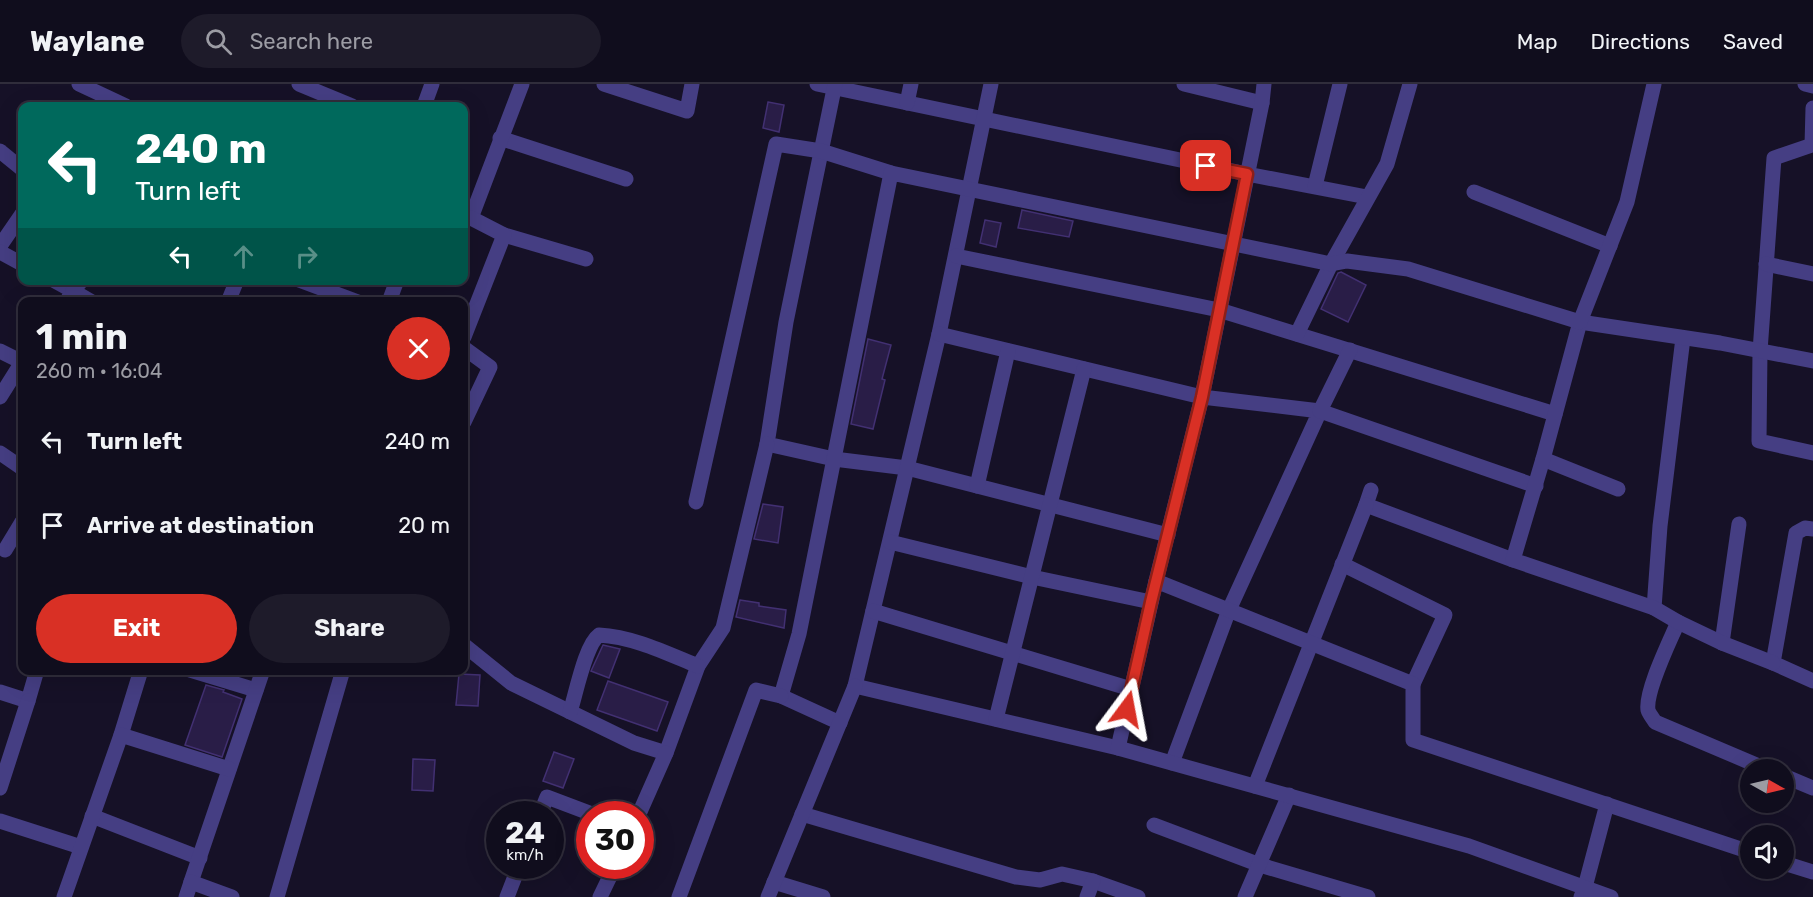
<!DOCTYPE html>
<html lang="en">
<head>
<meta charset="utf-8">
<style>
	:root { --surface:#100d1d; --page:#1e1b2a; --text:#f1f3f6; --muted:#9c9ca4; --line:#302d3b; --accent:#d93025 }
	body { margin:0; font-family:Rubik,sans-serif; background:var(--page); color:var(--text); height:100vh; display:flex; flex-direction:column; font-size:22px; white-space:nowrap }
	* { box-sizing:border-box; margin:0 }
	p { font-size:20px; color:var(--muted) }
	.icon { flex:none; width:33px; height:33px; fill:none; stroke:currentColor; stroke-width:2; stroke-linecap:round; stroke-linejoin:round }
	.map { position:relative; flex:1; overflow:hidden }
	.side { position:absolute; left:18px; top:213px; width:450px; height:378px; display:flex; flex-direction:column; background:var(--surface); border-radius:12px; box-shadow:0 6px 24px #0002,0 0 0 2px var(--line) }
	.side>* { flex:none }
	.guide { position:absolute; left:18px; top:18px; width:450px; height:183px; border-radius:12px; box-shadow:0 6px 24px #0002,0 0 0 2px var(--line); background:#00695c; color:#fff; overflow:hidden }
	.needle { width:39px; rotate:98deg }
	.tools { position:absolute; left:1740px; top:675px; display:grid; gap:12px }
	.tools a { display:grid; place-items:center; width:54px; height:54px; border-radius:50%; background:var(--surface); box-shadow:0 6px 24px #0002,0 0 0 2px var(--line); font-size:30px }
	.speed { position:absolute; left:486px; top:717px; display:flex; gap:12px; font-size:30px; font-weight:700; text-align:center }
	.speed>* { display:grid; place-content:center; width:78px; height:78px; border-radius:50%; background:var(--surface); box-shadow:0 6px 24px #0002,0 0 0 2px var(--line); line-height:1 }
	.speed small { font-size:15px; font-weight:400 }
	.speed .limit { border:9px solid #d22; background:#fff; color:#111 }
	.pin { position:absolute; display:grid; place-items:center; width:51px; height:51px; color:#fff; margin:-26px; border-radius:12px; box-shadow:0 3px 9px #0006 }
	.me { position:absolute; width:66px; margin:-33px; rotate:13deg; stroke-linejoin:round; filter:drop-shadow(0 0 4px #0008) }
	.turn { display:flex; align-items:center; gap:21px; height:126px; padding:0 18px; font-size:27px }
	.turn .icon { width:78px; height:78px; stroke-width:2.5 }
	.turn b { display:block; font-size:42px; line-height:51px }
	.lanes { display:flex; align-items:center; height:57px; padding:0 18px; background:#0003; justify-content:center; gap:30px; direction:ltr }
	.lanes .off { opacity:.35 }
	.round { display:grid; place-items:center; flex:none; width:63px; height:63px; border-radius:32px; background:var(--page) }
	.head { display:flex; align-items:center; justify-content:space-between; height:102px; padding:0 18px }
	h1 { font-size:36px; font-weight:700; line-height:45px }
	.button { display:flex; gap:12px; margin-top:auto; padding:12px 18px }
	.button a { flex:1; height:69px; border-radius:36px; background:var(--accent); color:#fff; font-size:24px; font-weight:700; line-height:69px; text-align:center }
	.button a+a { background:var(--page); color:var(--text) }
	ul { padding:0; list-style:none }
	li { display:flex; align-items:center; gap:18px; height:84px; padding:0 18px }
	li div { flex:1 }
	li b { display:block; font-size:22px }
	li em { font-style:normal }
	header { display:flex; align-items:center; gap:36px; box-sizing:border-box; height:84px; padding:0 30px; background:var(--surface); border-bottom:2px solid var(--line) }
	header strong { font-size:28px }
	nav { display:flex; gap:33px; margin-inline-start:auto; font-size:21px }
	.search { width:420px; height:54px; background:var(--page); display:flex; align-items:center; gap:15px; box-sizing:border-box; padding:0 21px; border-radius:33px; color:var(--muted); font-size:22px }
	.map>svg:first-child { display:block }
	.building { fill:#291d47; stroke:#423072; stroke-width:1.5 }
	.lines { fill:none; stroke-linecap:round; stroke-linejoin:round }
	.street { stroke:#453e83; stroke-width:15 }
	.route-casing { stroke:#8d1f18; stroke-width:15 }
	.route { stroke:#d93025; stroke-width:10 }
</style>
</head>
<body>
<header>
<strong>Waylane</strong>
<div class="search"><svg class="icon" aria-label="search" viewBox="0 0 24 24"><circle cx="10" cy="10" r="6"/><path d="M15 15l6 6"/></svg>Search here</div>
<nav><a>Map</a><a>Directions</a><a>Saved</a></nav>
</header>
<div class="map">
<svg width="1813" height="813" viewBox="0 0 1813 813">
	<rect width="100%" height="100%" fill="#161127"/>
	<g class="building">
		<polygon points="768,18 784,21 779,48 763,44"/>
		<polygon points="1022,126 1073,137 1069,153 1018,144"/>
		<polygon points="985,136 1001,139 996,163 980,159"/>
		<polygon points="1341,188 1366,201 1348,238 1321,225 1338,189"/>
		<polygon points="868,255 891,261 882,295 885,296 873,345 851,340"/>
		<polygon points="763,420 783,423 778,459 754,455"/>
		<polygon points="740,516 759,519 759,522 786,526 784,544 736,533"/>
		<polygon points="603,561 620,565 609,594 591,587"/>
		<polygon points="459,590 480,591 478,622 456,621"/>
		<polygon points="608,597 668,618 657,647 597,626"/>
		<polygon points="206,601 224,606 223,608 242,615 222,673 185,661"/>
		<polygon points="554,668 574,675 563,704 543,697"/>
		<polygon points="413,675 435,676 433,707 412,706"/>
	</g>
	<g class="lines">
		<g class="street">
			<polyline points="79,0 126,22"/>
			<polyline points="299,0 352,22"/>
			<polyline points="604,0 687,27 692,0"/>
			<polyline points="817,0 1247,90 1367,113"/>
			<polyline points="835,0 786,238 767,360 834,375 907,384 1168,451"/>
			<polyline points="991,0 939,250 855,602 1118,664"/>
			<polyline points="1184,0 1262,19"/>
			<polyline points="1805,0 1813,2"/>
			<polyline points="907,19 911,0"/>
			<polyline points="424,22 432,0"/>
			<polyline points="1813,24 1812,61 1774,74 1760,267 1759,357 1813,369"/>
			<polyline points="500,54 626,95"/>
			<polyline points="0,67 22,85"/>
			<polyline points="1315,102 1340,0"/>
			<polyline points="1474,108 1610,162"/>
			<polyline points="464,132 471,134 522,0"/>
			<polyline points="504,151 586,175"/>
			<polyline points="0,162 22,130"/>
			<polyline points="0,168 22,180"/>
			<polyline points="956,172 1219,226 1555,330"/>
			<polyline points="1766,180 1813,190"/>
			<polyline points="53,196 73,207 66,218"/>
			<polyline points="82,196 73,207 92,218"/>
			<polyline points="299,196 358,218"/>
			<polyline points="228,218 237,196"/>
			<polyline points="389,218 397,196"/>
			<polyline points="939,250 1202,313 1320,327 1229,526 1172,679"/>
			<polyline points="1297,250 1331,180 1387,80 1410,0"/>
			<polyline points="464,253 504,151 471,134"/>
			<polyline points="464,264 490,283 464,338"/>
			<polyline points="1350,266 1320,327 1536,402"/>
			<polyline points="0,267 22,278"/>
			<polyline points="0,313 22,278"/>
			<polyline points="0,369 22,384"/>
			<polyline points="1543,375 1618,405"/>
			<polyline points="977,402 1008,267"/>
			<polyline points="1371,406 1366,421 1513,476"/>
			<polyline points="696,418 776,60 821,67 891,89"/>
			<polyline points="1813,445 1805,444 1796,449 1773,579 1813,597"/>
			<polyline points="890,458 1032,493 1151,518"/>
			<polyline points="5,466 22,438"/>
			<polyline points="1342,480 1445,531 1413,600"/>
			<polyline points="1156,497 1202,313 1262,19 1264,0"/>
			<polyline points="1654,524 1660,442 1683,254"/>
			<polyline points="873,527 1131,605"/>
			<path d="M1678,538C1670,557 1645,607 1648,626C1649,630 1653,634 1655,638L1768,686"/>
			<polyline points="1722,559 1739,440"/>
			<polyline points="464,561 511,599 634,659 666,669 698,582 723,544 767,360"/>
			<polyline points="1773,579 1722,559 1678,538 1654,524 1513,476 1543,375 1580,238 1720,259 1813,277"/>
			<polyline points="190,586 256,606"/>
			<polyline points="0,608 28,617 37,586"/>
			<path d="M570,628C576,610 585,561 599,551C634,553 666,569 698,582"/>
			<polyline points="996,635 1084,285"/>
			<polyline points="840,639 781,612 799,550 891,89 1331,180 1347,177 1408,185 1580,238 1627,118 1654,0"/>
			<polyline points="121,651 141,586"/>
			<polyline points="1784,692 1813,704"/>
			<polyline points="1255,702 1366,421"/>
			<polyline points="0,704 28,617"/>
			<polyline points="540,730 547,713 592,730"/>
			<polyline points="639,730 666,669"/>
			<polyline points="802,730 1016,793 1040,796 1062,790 1093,797 1138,813"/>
			<polyline points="92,732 200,774"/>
			<polyline points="0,737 81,763"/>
			<polyline points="1154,741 1260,781 1368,813"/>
			<polyline points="1784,779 1813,788"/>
			<polyline points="191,798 263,586"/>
			<polyline points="774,798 823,813"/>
			<polyline points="64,813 121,651 229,685"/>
			<polyline points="186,813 191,798 232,813"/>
			<polyline points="277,813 343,586"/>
			<polyline points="507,813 519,782"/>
			<polyline points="600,813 615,782"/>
			<polyline points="679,813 756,606 781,612"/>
			<polyline points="768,813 855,602"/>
			<polyline points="1087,813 1093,797"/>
			<polyline points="1245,813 1289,711"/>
			<polyline points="1581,813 1585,803 1607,720"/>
			<polyline points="1611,813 1469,762 1118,664 1156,497 1413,600 1413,656 1750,768"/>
		</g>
	</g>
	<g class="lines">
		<g class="route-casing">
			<polyline id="route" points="1127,625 1151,518 1202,313 1247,90 1206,82"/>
		</g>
		<use href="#route" class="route"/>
	</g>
</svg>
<div class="tools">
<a><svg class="needle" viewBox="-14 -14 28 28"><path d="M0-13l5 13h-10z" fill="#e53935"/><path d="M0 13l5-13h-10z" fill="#9c9ca4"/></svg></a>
<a><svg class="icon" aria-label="sound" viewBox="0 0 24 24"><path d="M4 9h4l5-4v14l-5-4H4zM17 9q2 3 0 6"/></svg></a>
</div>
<div class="speed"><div>24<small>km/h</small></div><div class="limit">30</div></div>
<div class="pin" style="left:1206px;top:82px;background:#d93025"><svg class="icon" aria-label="arrive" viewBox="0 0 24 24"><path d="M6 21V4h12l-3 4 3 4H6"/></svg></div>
<svg class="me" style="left:1127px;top:625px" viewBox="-20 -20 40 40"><path d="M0-17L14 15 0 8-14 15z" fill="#d93025" stroke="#fff" stroke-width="4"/></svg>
<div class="guide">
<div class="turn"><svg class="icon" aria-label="left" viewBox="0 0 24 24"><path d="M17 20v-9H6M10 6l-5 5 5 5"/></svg><div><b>240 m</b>Turn left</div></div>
<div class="lanes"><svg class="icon" aria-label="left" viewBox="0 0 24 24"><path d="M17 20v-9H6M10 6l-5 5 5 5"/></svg><svg class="icon off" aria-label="ahead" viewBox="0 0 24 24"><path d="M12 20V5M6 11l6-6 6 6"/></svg><svg class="icon off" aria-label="right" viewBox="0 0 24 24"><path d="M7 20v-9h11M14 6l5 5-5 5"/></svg></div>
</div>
<section class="side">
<div class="head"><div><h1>1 min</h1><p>260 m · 16:04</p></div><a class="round" style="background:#d93025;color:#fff"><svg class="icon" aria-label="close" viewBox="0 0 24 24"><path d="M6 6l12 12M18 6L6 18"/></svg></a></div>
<ul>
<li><svg class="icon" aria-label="left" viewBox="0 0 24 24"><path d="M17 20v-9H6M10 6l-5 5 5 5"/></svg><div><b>Turn left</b></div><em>240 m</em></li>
<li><svg class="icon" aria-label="arrive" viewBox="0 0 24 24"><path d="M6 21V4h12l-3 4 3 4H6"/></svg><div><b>Arrive at destination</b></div><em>20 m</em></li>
</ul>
<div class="button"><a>Exit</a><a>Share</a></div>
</section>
</div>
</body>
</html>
